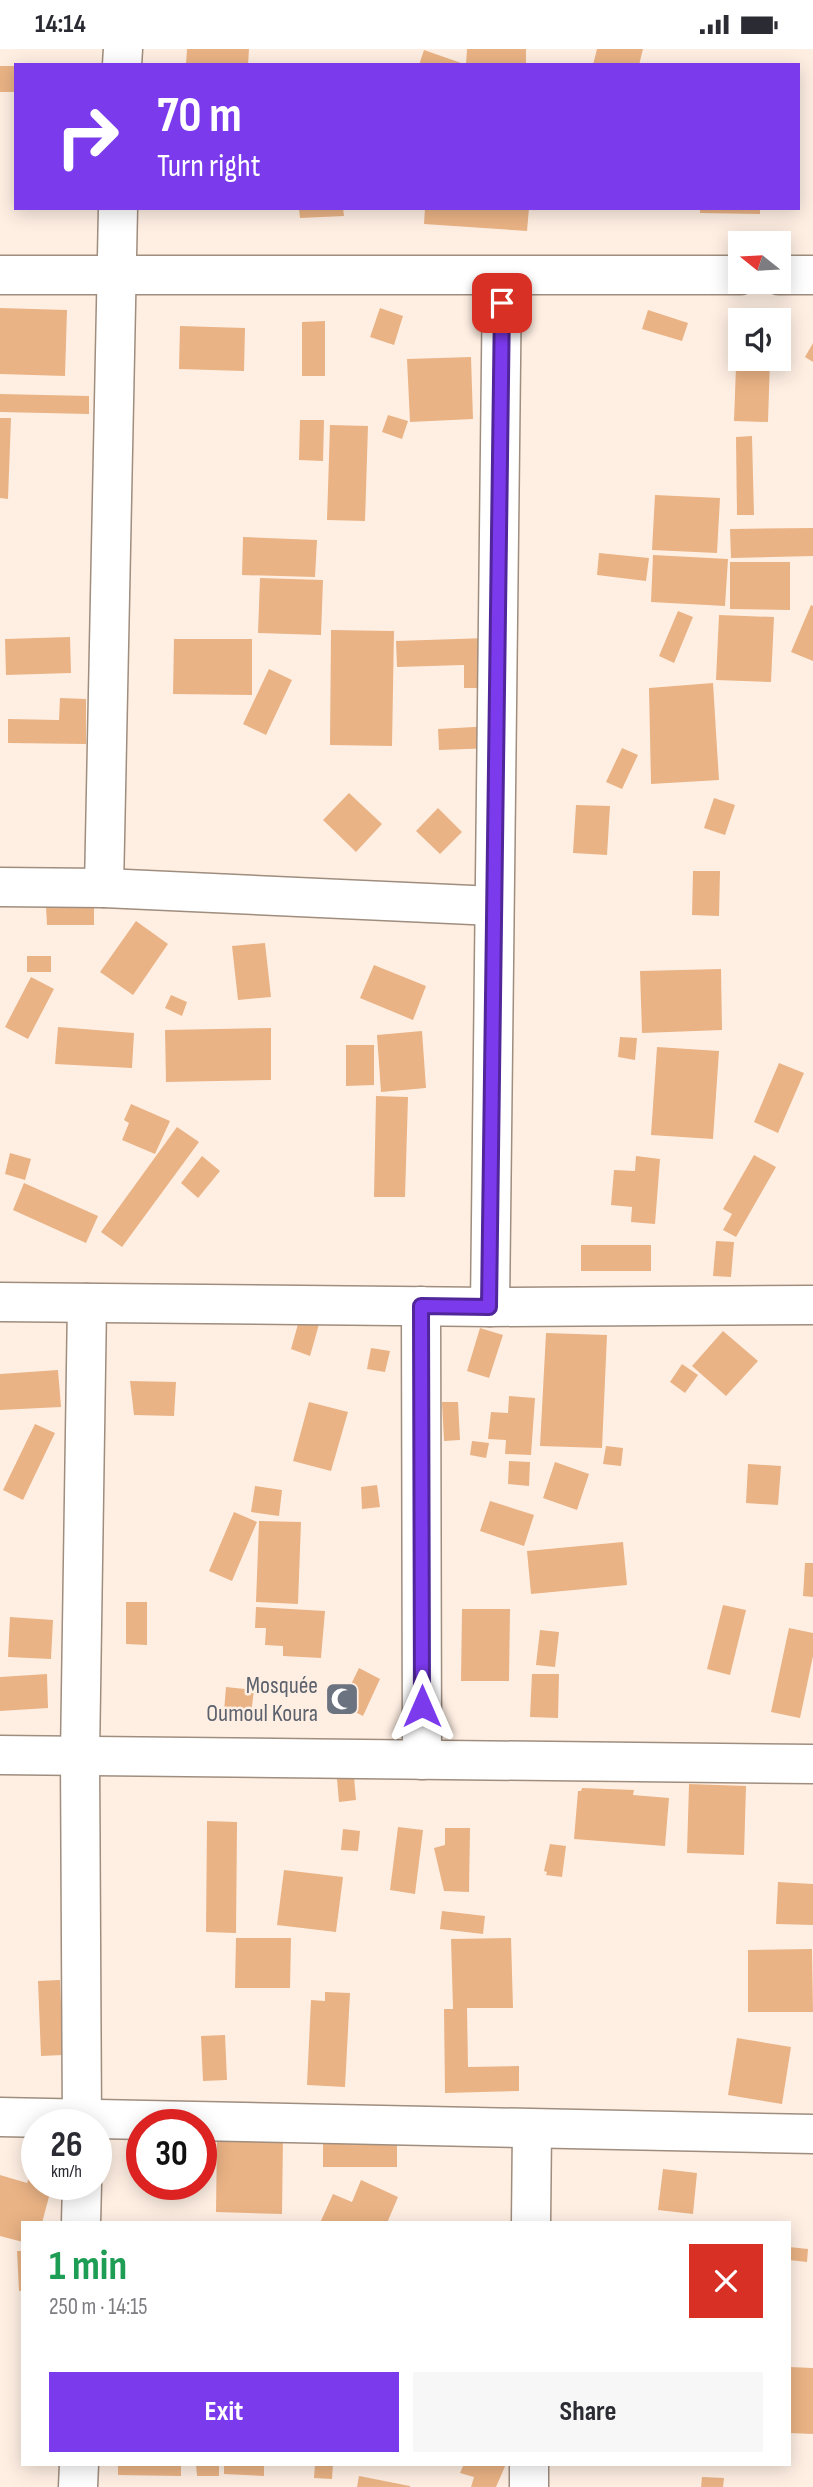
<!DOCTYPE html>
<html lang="en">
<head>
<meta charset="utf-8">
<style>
	:root { --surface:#fff; --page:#f7f7f7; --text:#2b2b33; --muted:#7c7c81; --accent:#7c3aed }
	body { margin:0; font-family:"Sofia Sans Condensed",sans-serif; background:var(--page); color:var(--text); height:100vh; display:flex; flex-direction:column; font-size:26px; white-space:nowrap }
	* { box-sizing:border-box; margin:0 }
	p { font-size:23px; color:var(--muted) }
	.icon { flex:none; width:38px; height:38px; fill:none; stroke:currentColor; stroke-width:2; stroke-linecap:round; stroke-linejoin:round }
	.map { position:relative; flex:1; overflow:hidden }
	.sheet { position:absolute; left:21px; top:2172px; width:770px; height:245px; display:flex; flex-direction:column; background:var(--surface); border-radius:0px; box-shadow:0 4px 18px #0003 }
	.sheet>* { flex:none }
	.top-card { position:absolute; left:14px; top:14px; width:786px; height:147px; border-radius:0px; box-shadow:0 4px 18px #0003; background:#7c3aed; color:#fff; overflow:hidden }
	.needle { width:46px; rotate:288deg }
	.fabs { position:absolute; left:728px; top:182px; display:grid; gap:14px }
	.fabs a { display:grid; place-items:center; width:63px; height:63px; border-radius:0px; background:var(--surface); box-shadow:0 4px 18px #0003; font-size:35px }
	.speed { position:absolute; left:21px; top:2060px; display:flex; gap:14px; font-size:35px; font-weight:700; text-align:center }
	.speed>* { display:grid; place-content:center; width:91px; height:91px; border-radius:50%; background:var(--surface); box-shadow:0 4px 18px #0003; line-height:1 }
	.speed small { font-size:18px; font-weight:400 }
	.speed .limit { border:10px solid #d22; background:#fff; color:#111 }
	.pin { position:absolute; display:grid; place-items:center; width:60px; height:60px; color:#fff; margin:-30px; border-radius:14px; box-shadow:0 4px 10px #0006 }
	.me { position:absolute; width:77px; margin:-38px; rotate:0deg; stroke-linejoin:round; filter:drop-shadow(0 0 5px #0008) }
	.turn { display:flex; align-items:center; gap:24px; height:147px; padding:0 28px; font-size:32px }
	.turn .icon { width:91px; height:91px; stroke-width:2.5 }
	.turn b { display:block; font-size:49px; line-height:60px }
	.round { display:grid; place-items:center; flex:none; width:74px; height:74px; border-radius:0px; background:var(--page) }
	.overview { display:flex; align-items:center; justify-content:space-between; height:119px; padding:0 28px }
	h1 { font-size:42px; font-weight:700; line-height:52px; color:#1e9e55 }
	.cta { display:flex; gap:14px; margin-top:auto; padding:14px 28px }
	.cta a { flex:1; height:80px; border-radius:0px; background:var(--accent); color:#fff; font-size:28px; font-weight:700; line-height:80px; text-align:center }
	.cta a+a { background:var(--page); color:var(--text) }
	.status { display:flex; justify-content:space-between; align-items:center; height:49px; padding:0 35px; background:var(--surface); direction:ltr }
	.status svg { height:19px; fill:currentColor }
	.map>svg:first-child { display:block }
	.building { fill:#eab385 }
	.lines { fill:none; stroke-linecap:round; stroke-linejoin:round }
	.minor-casing { stroke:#9f8d7e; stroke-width:41 }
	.minor { stroke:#fff; stroke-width:38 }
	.route-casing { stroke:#51269a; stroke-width:18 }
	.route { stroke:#7c3aed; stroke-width:12 }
	.labels { text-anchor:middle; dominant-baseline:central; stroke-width:5; stroke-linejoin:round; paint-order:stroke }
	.worship-label { font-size:24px; fill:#5b616d; stroke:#ffefe3; text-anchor:end }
</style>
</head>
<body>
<div class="status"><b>14:14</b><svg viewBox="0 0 49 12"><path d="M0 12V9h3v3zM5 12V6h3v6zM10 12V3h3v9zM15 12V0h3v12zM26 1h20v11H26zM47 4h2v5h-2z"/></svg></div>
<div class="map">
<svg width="813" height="2438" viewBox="0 0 813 2438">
	<rect width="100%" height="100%" fill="#ffefe3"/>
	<g class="building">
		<polygon points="187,0 249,0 248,16 186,16"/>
		<polygon points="467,0 526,0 526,16 466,16"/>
		<polygon points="597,0 643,0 639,16 593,16"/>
		<polygon points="424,1 464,15 464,16 419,16"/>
		<rect x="0" y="17" width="16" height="26"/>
		<polygon points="299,159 343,159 344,167 300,169"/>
		<polygon points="425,159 529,159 527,182 424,175"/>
		<polygon points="700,159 760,159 760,165 700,164"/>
		<polygon points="0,259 67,261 65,327 0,325"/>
		<polygon points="380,259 403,267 394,296 370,288"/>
		<polygon points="648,261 688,274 682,292 642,280"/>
		<polygon points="738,264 771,265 771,271 740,271 740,310 770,310 768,373 734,372"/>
		<polygon points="325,272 325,327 302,327 302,273"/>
		<polygon points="180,277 245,279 244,322 179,320"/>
		<polygon points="813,294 813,313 805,308"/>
		<polygon points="471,308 473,370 410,373 407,310"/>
		<polygon points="0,345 89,347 89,365 0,363"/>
		<polygon points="388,366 408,372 402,390 382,383"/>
		<polygon points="0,369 11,369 8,450 0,449"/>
		<polygon points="300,371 324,371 323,412 299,411"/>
		<polygon points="330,376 368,377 365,472 327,471"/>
		<polygon points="752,387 754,466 737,466 736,388"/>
		<polygon points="655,446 720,449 717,504 652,501"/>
		<polygon points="813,479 813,507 731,509 730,480"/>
		<polygon points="243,488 317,491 315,528 242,526"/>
		<polygon points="599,504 649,509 646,532 597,526"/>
		<polygon points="653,506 728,510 725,557 651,553"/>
		<polygon points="730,513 790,513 790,561 730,560"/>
		<polygon points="260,529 323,531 321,586 258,584"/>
		<polygon points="811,556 813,557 813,612 791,603"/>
		<polygon points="678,562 693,568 674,614 659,607"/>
		<polygon points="719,566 774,568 771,633 716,631"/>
		<polygon points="331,581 394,582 392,697 330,696"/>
		<polygon points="70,588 71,624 6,626 5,590"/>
		<polygon points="487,589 488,639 464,639 464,616 397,618 396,592"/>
		<polygon points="174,590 252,590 252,646 173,645"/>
		<polygon points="269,620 292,631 266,686 243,675"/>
		<polygon points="713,634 719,731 651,735 649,639"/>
		<polygon points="60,649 86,650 86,695 8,694 8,670 59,671"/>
		<polygon points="492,677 494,699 439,701 438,680"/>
		<polygon points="622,699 638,706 622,740 606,733"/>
		<polygon points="349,744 382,775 356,803 323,771"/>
		<polygon points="714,749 735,756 725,786 704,779"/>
		<polygon points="576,756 610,757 607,806 573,804"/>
		<polygon points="438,759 462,783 440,805 416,782"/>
		<polygon points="693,822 720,822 719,867 692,866"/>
		<polygon points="94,857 94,876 47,876 46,858"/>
		<polygon points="136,872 168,895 133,946 100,923"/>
		<polygon points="265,894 271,948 238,951 232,897"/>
		<rect x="27" y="907" width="24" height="16"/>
		<polygon points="374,916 426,937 413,971 360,949"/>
		<polygon points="721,920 722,981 642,984 640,922"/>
		<polygon points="31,928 54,940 28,990 5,978"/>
		<polygon points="171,946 187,953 182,967 165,959"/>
		<polygon points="58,978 134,984 132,1019 55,1015"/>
		<polygon points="271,979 271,1031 166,1033 165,981"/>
		<polygon points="422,982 426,1039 381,1043 377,986"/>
		<polygon points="620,988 637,989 635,1011 618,1008"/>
		<polygon points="346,996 374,996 374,1036 346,1037"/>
		<polygon points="657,998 719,1002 713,1090 651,1086"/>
		<polygon points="779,1014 804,1024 778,1084 754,1073"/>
		<polygon points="376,1047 408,1048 405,1148 374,1148"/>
		<polygon points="131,1055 170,1072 155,1105 122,1091 129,1074 124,1071"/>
		<polygon points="177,1078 199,1093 122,1198 101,1183"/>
		<polygon points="10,1104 31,1110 25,1131 5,1125"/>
		<polygon points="754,1106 776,1118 736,1188 723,1181 732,1165 723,1160"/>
		<polygon points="202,1107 220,1122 198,1149 181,1134"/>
		<polygon points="636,1107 660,1110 655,1175 631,1173 632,1158 611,1156 614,1121 635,1122"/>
		<polygon points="24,1134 98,1167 86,1194 13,1161"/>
		<polygon points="716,1192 734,1193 731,1228 713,1227"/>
		<rect x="581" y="1196" width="70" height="26"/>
		<polygon points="300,1268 319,1275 310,1307 291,1300"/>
		<polygon points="480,1279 503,1286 489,1329 467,1322"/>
		<polygon points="723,1282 758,1312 726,1347 692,1317"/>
		<polygon points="546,1284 607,1286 602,1399 540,1397"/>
		<polygon points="371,1299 390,1302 385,1323 367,1320"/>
		<polygon points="682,1315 698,1326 685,1344 670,1333"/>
		<polygon points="58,1321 61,1358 0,1361 0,1325"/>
		<polygon points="130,1332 176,1333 174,1367 134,1366"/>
		<polygon points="509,1347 535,1349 531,1406 505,1405 506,1391 488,1390 491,1363 508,1364"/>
		<polygon points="309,1353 348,1363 331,1422 293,1412"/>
		<polygon points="442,1353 458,1353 460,1391 444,1392"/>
		<polygon points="35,1375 55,1384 23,1451 3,1441"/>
		<polygon points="472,1392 489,1394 486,1409 470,1406"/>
		<polygon points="606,1397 623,1399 621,1417 603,1415"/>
		<polygon points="509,1412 530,1413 529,1437 508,1435"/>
		<polygon points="555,1413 589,1425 577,1461 543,1449"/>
		<polygon points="748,1415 781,1417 778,1456 746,1454"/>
		<polygon points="377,1436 380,1458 362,1460 361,1438"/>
		<polygon points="255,1437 282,1441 279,1467 251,1463"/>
		<polygon points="490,1452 534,1466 524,1497 480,1482"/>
		<polygon points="234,1463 257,1473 232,1532 209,1522"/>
		<polygon points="259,1472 301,1473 298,1555 256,1553"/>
		<polygon points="623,1493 627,1536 531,1545 527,1502"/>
		<polygon points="805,1514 813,1514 813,1548 803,1547"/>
		<polygon points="126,1553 147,1553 147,1596 126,1595"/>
		<polygon points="723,1556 746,1561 730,1626 707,1620"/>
		<polygon points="256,1558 325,1562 321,1609 283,1607 283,1597 265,1596 266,1579 255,1579"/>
		<polygon points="462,1560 510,1560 509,1632 461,1632"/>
		<polygon points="10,1568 53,1571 51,1610 8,1608"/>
		<polygon points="789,1579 813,1584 813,1607 800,1669 771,1663"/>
		<polygon points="540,1581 559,1583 555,1618 536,1616"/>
		<polygon points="359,1619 380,1630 363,1667 341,1656"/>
		<polygon points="47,1625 48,1659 0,1662 0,1628"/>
		<polygon points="532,1625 559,1625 558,1669 530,1668"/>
		<polygon points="226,1638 254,1641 251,1665 224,1662"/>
		<polygon points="354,1728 356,1751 339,1753 337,1730"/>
		<polygon points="689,1735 746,1737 744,1806 687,1804"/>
		<polygon points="582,1739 634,1741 633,1746 669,1749 665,1797 574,1790 578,1742 581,1742"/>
		<polygon points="207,1772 237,1773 236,1884 206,1883"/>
		<polygon points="398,1778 423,1781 415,1845 390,1841"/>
		<polygon points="445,1779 470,1779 469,1843 444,1842 434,1799 445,1796"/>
		<polygon points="343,1780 360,1782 358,1802 341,1801"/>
		<polygon points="550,1795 566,1797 562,1828 546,1826 547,1823 544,1822"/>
		<polygon points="284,1821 343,1828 336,1883 277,1876"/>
		<polygon points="778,1833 813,1835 813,1876 776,1875"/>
		<polygon points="442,1862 485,1867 483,1885 440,1880"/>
		<polygon points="236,1889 291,1889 290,1939 235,1939"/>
		<polygon points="511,1889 513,1959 467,1959 468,2018 519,2017 519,2042 445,2044 444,1960 453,1960 451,1890"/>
		<polygon points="812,1900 813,1963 748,1963 748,1901"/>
		<polygon points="60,1931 63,2006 41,2007 38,1932"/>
		<polygon points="325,1943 350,1944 345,2038 307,2036 311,1951 325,1952"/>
		<polygon points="225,1986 227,2031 203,2032 201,1987"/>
		<polygon points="737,1989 791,1998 782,2055 728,2046"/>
		<polygon points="217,2087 283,2088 282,2165 216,2163"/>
		<rect x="323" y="2093" width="74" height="25"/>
		<polygon points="663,2120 697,2124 693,2165 658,2161"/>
		<polygon points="0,2126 27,2134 30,2126 37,2128 37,2135 50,2135 51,2140 42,2174 23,2174 23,2193 0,2187"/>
		<polygon points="361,2131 398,2148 387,2174 320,2174 333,2145 352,2153"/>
		<polygon points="789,2198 808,2200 807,2213 789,2211"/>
		<polygon points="17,2202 23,2202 23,2242 19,2242"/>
		<polygon points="789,2318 813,2319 813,2385 789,2384"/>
		<polygon points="118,2415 181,2415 181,2427 118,2426"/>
		<polygon points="196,2415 219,2415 219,2427 197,2427"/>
		<polygon points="224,2415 264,2415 264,2427 224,2425"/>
		<polygon points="315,2415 333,2415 332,2430 314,2429"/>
		<polygon points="464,2415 506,2415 496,2438 471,2438 474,2428 460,2424"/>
		<polygon points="359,2427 410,2437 410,2438 357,2438"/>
		<polygon points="702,2428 724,2429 723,2438 701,2438"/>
	</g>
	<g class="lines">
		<g class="minor-casing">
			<g id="minor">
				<polyline points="122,16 123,0"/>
				<polyline points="0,226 740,226"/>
				<polyline points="779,226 813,226"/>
				<polyline points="0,838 104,839 494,857"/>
				<polyline points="104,839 118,159"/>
				<polyline points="0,1253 490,1258 813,1256"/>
				<polyline points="421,1257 422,1711"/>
				<polyline points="490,1258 502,227"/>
				<polyline points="0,1706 813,1715"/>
				<polyline points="0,2068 813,2085"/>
				<polyline points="82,2076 80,1707 87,1254"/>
				<polyline points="81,2174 82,2135"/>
				<polyline points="531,2174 532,2080"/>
				<polyline points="78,2438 79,2415"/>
				<polyline points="529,2438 529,2415"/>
			</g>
		</g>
		<use href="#minor" class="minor"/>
	</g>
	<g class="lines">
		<g class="route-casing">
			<polyline id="route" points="422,1657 421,1257 489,1258 502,254"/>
		</g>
		<use href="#route" class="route"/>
	</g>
	<defs>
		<g id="mosque-square" transform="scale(1.75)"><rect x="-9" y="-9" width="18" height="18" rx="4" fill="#6b7280" stroke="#ffefe3"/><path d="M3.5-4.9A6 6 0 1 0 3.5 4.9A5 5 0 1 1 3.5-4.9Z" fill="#fff"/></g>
	</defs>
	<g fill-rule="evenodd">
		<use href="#mosque-square" x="342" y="1650"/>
	</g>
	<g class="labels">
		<g class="worship-label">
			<text x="318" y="1636">Mosquée<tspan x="318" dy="28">Oumoul Koura</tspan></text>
		</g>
	</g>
</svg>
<div class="fabs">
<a><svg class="needle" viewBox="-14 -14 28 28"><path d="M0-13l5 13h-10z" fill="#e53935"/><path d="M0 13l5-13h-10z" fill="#7c7c81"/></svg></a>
<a><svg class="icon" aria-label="sound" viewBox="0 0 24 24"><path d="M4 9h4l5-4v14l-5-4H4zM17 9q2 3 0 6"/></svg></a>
</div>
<div class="speed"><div>26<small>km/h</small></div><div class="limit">30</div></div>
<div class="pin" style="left:502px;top:254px;background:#d93025"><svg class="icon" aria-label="arrive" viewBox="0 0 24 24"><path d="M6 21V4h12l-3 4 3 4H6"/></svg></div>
<svg class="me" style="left:422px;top:1657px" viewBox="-20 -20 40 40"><path d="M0-17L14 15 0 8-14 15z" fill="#7c3aed" stroke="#fff" stroke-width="4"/></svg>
<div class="top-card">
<div class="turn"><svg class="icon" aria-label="right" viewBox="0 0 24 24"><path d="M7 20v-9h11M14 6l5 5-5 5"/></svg><div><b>70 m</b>Turn right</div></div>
</div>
<section class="sheet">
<div class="overview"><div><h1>1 min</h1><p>250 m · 14:15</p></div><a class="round" style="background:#d93025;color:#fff"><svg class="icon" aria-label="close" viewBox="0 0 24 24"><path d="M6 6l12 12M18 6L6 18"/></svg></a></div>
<div class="cta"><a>Exit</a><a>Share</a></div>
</section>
</div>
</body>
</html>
